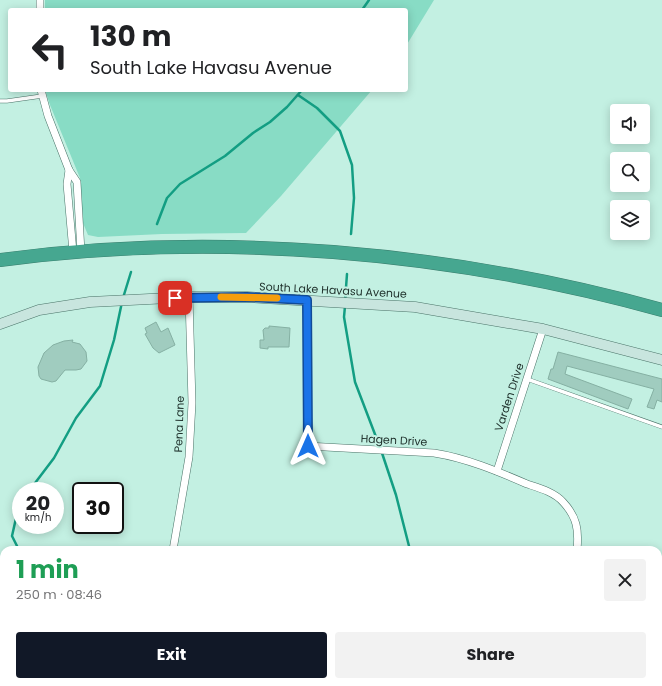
<!DOCTYPE html>
<html lang="en">
<head>
<meta charset="utf-8">
<style>
	:root { --surface:#fff; --page:#f2f2f2; --text:#202124; --muted:#757577; --accent:#111827 }
	body { margin:0; font-family:Poppins,sans-serif; background:var(--page); color:var(--text); height:100vh; display:flex; flex-direction:column; font-size:15px; white-space:nowrap }
	* { box-sizing:border-box; margin:0 }
	p { font-size:13px; color:var(--muted) }
	.icon { flex:none; width:22px; height:22px; fill:none; stroke:currentColor; stroke-width:2; stroke-linecap:round; stroke-linejoin:round }
	.map { position:relative; flex:1; overflow:hidden }
	.panel { position:absolute; left:0px; top:546px; width:662px; height:140px; display:flex; flex-direction:column; background:var(--surface); border-radius:12px 12px 0 0; box-shadow:0 2px 10px #0003 }
	.panel>* { flex:none }
	.banner { position:absolute; left:8px; top:8px; width:400px; height:84px; border-radius:4px; box-shadow:0 2px 10px #0003; background:#fff; color:var(--text); overflow:hidden }
	.tools { position:absolute; left:610px; top:104px; display:grid; gap:8px }
	.tools a { display:grid; place-items:center; width:40px; height:40px; border-radius:4px; background:var(--surface); box-shadow:0 2px 10px #0003; font-size:20px }
	.speed { position:absolute; left:12px; top:482px; display:flex; gap:8px; font-size:20px; font-weight:700; text-align:center }
	.speed>* { display:grid; place-content:center; width:52px; height:52px; border-radius:50%; background:var(--surface); box-shadow:0 2px 10px #0003; line-height:1 }
	.speed small { font-size:10px; font-weight:400 }
	.speed .limit { border:2px solid #111; border-radius:6px; background:#fff; color:#111 }
	.pin { position:absolute; display:grid; place-items:center; width:34px; height:34px; color:#fff; margin:-17px; border-radius:8px; box-shadow:0 2px 6px #0006 }
	.me { position:absolute; width:44px; margin:-22px; rotate:0deg; stroke-linejoin:round; filter:drop-shadow(0 0 3px #0008) }
	.turn { display:flex; align-items:center; gap:14px; height:84px; padding:0 16px; font-size:18px }
	.turn .icon { width:52px; height:52px; stroke-width:2.5 }
	.turn b { display:block; font-size:28px; line-height:34px }
	.round { display:grid; place-items:center; flex:none; width:42px; height:42px; border-radius:4px; background:var(--page) }
	.summary { display:flex; align-items:center; justify-content:space-between; height:68px; padding:0 16px }
	h1 { font-size:24px; font-weight:700; line-height:30px; color:#1e9e55 }
	.action { display:flex; gap:8px; margin-top:auto; padding:8px 16px }
	.action a { flex:1; height:46px; border-radius:4px; background:var(--accent); color:#fff; font-size:16px; font-weight:700; line-height:46px; text-align:center }
	.action a+a { background:var(--page); color:var(--text) }
	.map>svg:first-child { display:block }
	.green { fill:#88dcc5 }
	.lines { fill:none; stroke-linecap:round; stroke-linejoin:round }
	.stream { stroke:#139e83; stroke-width:2.5 }
	.building { fill:#a0ccbf; stroke:#85b0a3 }
	.lane-casing { stroke:#4a7368; stroke-width:4.5 }
	.street-casing { stroke:#4a7368; stroke-width:8 }
	.secondary-casing { stroke:#4a7368; stroke-width:11 }
	.highway-casing { stroke:#397e6d; stroke-width:14 }
	.lane { stroke:#fff; stroke-width:3.5 }
	.street { stroke:#fff; stroke-width:7 }
	.secondary { stroke:#c8e5de; stroke-width:10 }
	.highway { stroke:#46a790; stroke-width:13 }
	.route-casing { stroke:#114b97; stroke-width:10 }
	.route { stroke:#1a73e8; stroke-width:7 }
	.slow { stroke:#f59e0b; stroke-width:7 }
	.labels { text-anchor:middle; dominant-baseline:central; stroke-width:4; stroke-linejoin:round; paint-order:stroke }
	.street-label { font-size:11px; fill:#20322d; stroke:#c3f0e2 }
</style>
</head>
<body>
<div class="map">
<svg width="662" height="686" viewBox="0 0 662 686">
	<rect width="100%" height="100%" fill="#c3f0e2"/>
	<g class="green">
		<polygon points="45,0 434,0 406,46 406,10 45,10"/>
		<polygon points="45,90 372,90 281,196 246,233 162,234 98,237 88,235 83,223 80,178 50,105"/>
		<polygon points="395,682 477,682 483,686 393,686"/>
	</g>
	<g class="lines">
		<g class="stream">
			<polyline points="362,10 369,0"/>
			<polyline points="298,95 317,108 340,131 352,165 354,198 351,234"/>
			<polyline points="157,224 167,198 180,184 225,156 253,133 270,122 287,107 302,90"/>
			<polyline points="123,298 131,272"/>
			<polyline points="345,301 347,274"/>
			<polyline points="345,306 344,317 355,382 381,450 396,495 410,550"/>
			<polyline points="29,491 54,458 76,418 100,386 114,340 122,302"/>
			<polyline points="19,550 12,536 19,505 21,502"/>
			<polyline points="0,597 4,597"/>
			<polyline points="466,682 467,686"/>
		</g>
	</g>
	<g class="building">
		<polygon points="156,322 161,332 168,328 175,345 159,353 153,348 145,334 147,333 145,328"/>
		<polygon points="269,326 290,328 289,347 268,347 268,349 260,348 260,340 264,340 263,330 265,328 269,328"/>
		<polygon points="73,340 72,342 80,344 86,352 87,361 81,369 76,370 65,370 56,381 52,382 41,379 39,376 38,367 44,353 53,345 64,341"/>
		<polygon points="558,352 662,379 662,402 657,400 654,409 647,407 654,389 567,366 565,374 632,399 628,409 548,379 551,369 553,369"/>
	</g>
	<g class="lines">
		<g class="lane-casing">
			<g id="lane">
				<polyline points="0,101 7,101 42,96"/>
				<polyline points="527,379 662,427"/>
			</g>
		</g>
		<g class="street-casing">
			<g id="street">
				<polyline points="40,10 40,0"/>
				<polyline points="41,90 48,116 69,170 77,182 81,252"/>
				<polyline points="69,170 67,184 73,252"/>
				<path d="M307,300V446L434,453C466,458 497,471 527,484C539,488 554,492 563,502C577,517 579,530 577,550"/>
				<polyline points="497,471 543,329"/>
				<polyline points="173,550 189,457 192,403 189,297"/>
				<polyline points="658,649 662,639"/>
				<polyline points="327,686 329,682"/>
				<polyline points="563,686 563,682"/>
				<polyline points="642,686 644,682"/>
			</g>
		</g>
		<g class="secondary-casing">
			<polyline id="secondary" points="0,324 39,310 90,302 189,297 247,297 415,307 543,329 662,360"/>
		</g>
		<g class="highway-casing">
			<path id="highway" d="M0,260C218,231 450,251 662,310"/>
		</g>
		<use href="#lane" class="lane"/>
		<use href="#street" class="street"/>
		<use href="#secondary" class="secondary"/>
		<use href="#highway" class="highway"/>
	</g>
	<g class="lines">
		<g class="route-casing">
			<polyline id="route" points="175,298 247,297 307,300 308,446"/>
		</g>
		<use href="#route" class="route"/>
		<polyline class="slow" points="221,297 277,298"/>
	</g>
	<g class="labels">
		<g class="street-label">
			<text transform="translate(333 290) rotate(3)">South Lake Havasu Avenue</text>
			<text transform="translate(509 397) rotate(-72)">Varden Drive</text>
			<text transform="translate(179 424) rotate(-88)">Pena Lane</text>
			<text transform="translate(394 440) rotate(3)">Hagen Drive</text>
		</g>
	</g>
</svg>
<div class="tools">
<a><svg class="icon" aria-label="sound" viewBox="0 0 24 24"><path d="M4 9h4l5-4v14l-5-4H4zM17 9q2 3 0 6"/></svg></a>
<a><svg class="icon" aria-label="search" viewBox="0 0 24 24"><circle cx="10" cy="10" r="6"/><path d="M15 15l6 6"/></svg></a>
<a><svg class="icon" aria-label="layers" viewBox="0 0 24 24"><path d="M12 4l9 5-9 5-9-5zM3 14l9 5 9-5"/></svg></a>
</div>
<div class="speed"><div>20<small>km/h</small></div><div class="limit">30</div></div>
<div class="pin" style="left:175px;top:298px;background:#d93025"><svg class="icon" aria-label="arrive" viewBox="0 0 24 24"><path d="M6 21V4h12l-3 4 3 4H6"/></svg></div>
<svg class="me" style="left:308px;top:446px" viewBox="-20 -20 40 40"><path d="M0-17L14 15 0 8-14 15z" fill="#1a73e8" stroke="#fff" stroke-width="4"/></svg>
<div class="banner">
<div class="turn"><svg class="icon" aria-label="left" viewBox="0 0 24 24"><path d="M17 20v-9H6M10 6l-5 5 5 5"/></svg><div><b>130 m</b>South Lake Havasu Avenue</div></div>
</div>
<section class="panel">
<div class="summary"><div><h1>1 min</h1><p>250 m · 08:46</p></div><a class="round"><svg class="icon" aria-label="close" viewBox="0 0 24 24"><path d="M6 6l12 12M18 6L6 18"/></svg></a></div>
<div class="action"><a>Exit</a><a>Share</a></div>
</section>
</div>
</body>
</html>
